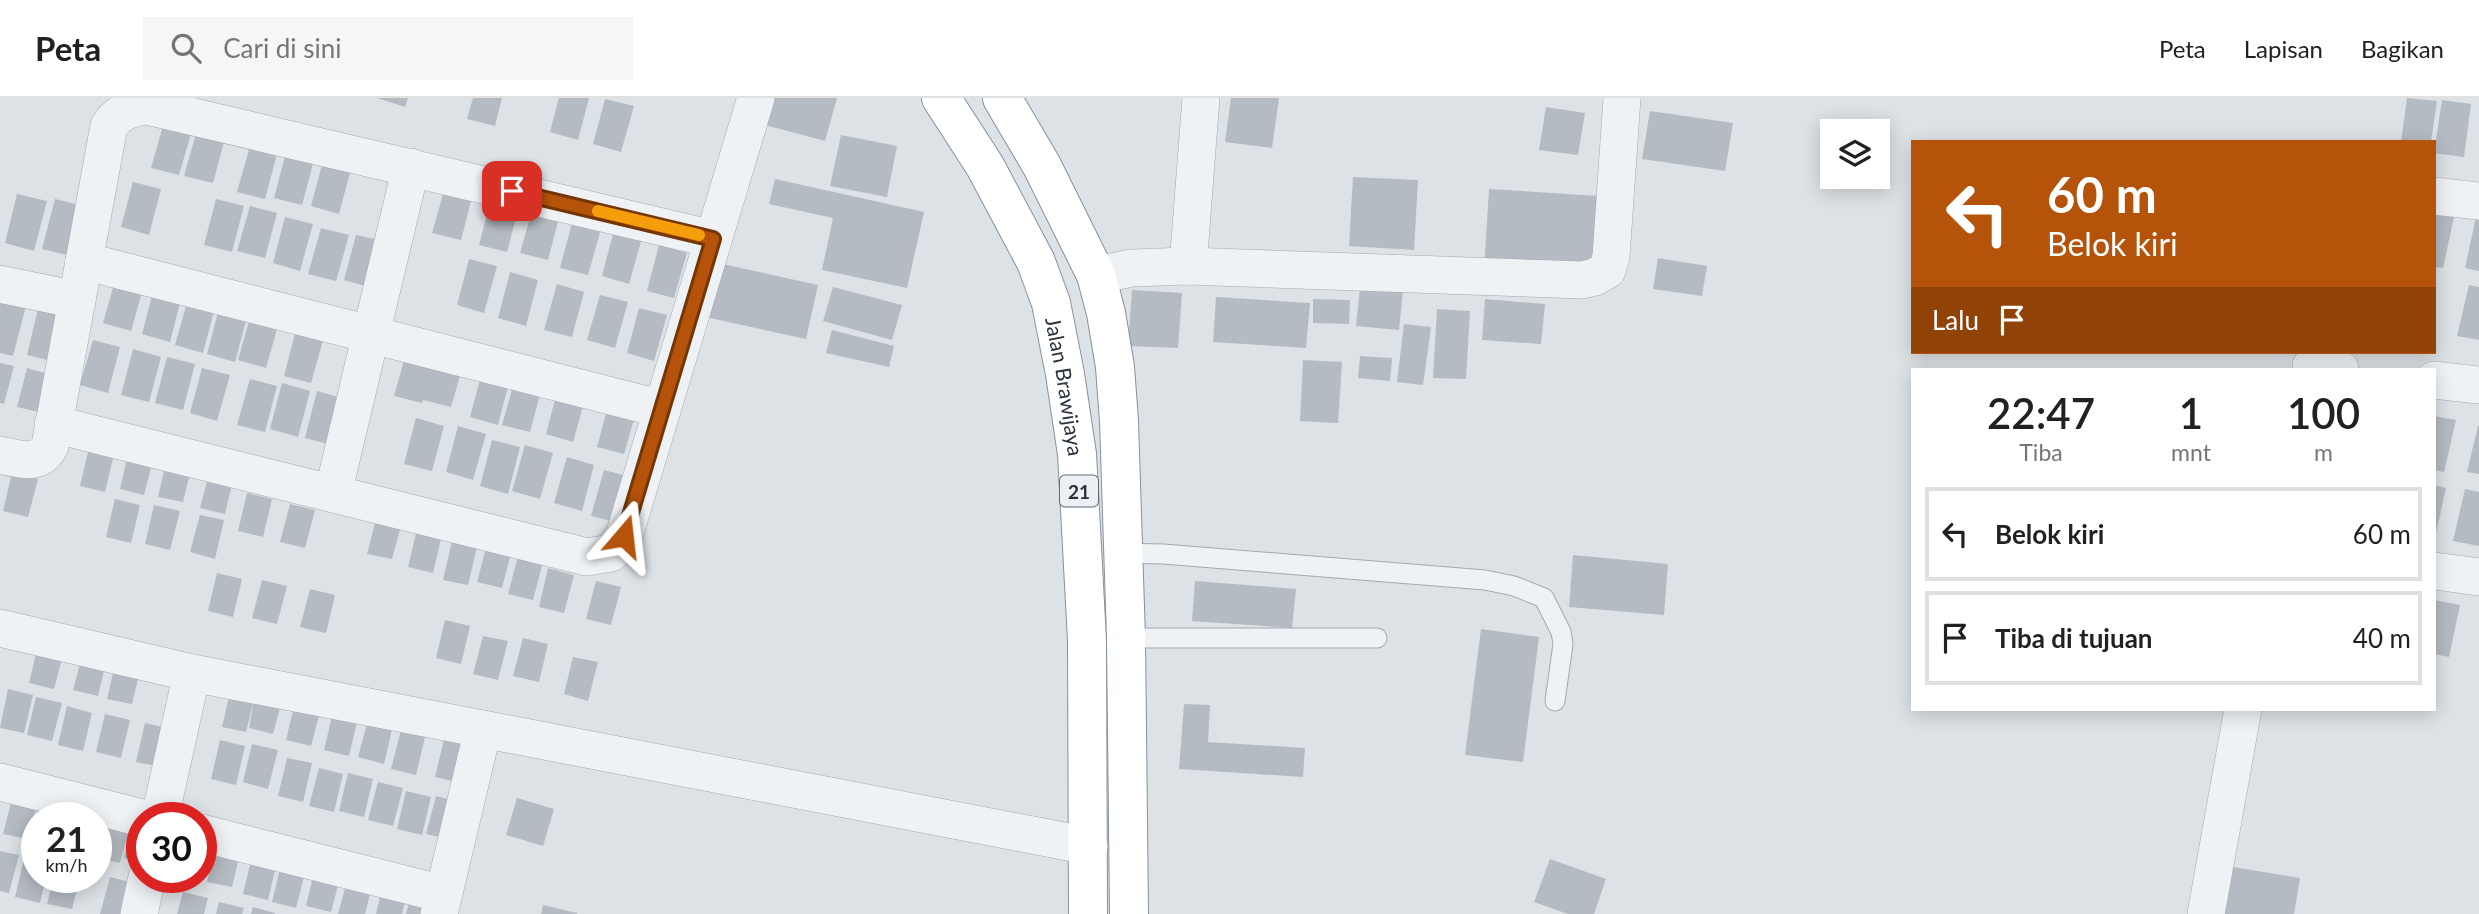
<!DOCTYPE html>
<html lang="id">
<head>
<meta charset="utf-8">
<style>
	:root { --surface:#fff; --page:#f6f6f6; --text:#202124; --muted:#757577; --line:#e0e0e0 }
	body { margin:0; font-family:Lato,sans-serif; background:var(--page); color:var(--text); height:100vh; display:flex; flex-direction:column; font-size:26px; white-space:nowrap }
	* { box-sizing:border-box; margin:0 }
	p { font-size:23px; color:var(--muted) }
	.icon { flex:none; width:38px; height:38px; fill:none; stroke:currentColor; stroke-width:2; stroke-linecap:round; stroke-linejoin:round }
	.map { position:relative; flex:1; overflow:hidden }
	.side { position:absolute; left:1911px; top:270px; width:525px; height:343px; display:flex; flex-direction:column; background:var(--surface); border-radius:0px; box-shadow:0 4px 18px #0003 }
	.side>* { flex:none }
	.top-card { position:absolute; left:1911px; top:42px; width:525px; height:214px; border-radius:0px; box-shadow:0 4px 18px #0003; background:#b45309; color:#fff; overflow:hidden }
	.buttons { position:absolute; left:1820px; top:21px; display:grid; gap:14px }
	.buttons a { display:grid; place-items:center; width:70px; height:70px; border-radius:0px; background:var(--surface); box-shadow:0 4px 18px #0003; font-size:35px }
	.speed { position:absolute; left:21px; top:704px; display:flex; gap:14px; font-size:35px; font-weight:700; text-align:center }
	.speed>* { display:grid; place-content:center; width:91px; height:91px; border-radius:50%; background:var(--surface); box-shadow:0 4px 18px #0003; line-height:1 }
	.speed small { font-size:18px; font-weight:400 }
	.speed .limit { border:10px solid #d22; background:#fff; color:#111 }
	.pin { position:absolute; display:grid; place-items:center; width:60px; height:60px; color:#fff; margin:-30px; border-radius:14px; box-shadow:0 4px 10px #0006 }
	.me { position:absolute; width:77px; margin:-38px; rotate:17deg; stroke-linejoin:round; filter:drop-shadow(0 0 5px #0008) }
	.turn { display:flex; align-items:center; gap:24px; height:147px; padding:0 21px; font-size:32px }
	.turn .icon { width:91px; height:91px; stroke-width:2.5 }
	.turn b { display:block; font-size:49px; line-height:60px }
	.then { display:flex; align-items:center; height:66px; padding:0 21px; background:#0003; gap:14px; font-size:26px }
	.eta { display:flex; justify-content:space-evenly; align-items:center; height:119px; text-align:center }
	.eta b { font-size:42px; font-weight:600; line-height:49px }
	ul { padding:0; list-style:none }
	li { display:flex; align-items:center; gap:21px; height:94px; margin:0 14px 10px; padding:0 7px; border:4px solid var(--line); border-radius:0px }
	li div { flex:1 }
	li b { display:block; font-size:26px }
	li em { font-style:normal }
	header { display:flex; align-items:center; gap:42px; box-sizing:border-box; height:98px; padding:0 35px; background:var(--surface); border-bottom:2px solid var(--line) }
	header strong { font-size:33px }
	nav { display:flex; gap:38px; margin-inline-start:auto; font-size:24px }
	.search { width:490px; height:63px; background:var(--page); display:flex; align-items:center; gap:18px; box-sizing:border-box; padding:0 24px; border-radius:0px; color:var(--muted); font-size:26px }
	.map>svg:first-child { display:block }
	.building { fill:#b5bbc2 }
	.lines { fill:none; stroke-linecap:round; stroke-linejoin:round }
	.service-casing { stroke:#a3a9b0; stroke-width:21 }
	.minor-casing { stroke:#a3a9b0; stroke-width:38 }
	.trunk-casing { stroke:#86919c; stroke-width:40 }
	.service { stroke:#eff2f5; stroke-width:19 }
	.minor { stroke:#eff2f5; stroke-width:37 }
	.trunk { stroke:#fff; stroke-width:38 }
	.route-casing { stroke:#753606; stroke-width:18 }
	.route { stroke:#b45309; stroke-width:12 }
	.slow { stroke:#f59e0b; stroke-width:12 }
	.labels { text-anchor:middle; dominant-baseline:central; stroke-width:7; stroke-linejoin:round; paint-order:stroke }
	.shield { fill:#ecf0f4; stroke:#636a73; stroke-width:2 }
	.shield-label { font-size:19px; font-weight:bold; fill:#28313c }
	.street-label { font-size:21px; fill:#28313c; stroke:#ecf0f4 }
</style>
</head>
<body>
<header>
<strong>Peta</strong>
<div class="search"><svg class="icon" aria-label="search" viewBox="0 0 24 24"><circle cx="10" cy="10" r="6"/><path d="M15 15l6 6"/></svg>Cari di sini</div>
<nav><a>Peta</a><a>Lapisan</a><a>Bagikan</a></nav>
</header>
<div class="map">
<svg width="2479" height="816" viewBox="0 0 2479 816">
	<rect width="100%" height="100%" fill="#dde2e6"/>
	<g class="building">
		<polygon points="377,0 408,0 405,9"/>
		<polygon points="473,0 502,0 495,28 467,21"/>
		<polygon points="559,0 589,0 578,42 550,34"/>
		<polygon points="772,0 837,0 825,43 765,27"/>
		<polygon points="1231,0 1279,0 1272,50 1225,44"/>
		<polygon points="2407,0 2437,3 2431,44 2401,44"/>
		<polygon points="605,1 634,8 621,54 593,46"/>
		<polygon points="2442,2 2471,6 2464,59 2434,55"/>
		<polygon points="1546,9 1585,15 1578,57 1539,52"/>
		<polygon points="1650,13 1733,25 1725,73 1642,61"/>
		<polygon points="164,24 192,32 179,77 151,70"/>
		<polygon points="197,32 225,40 213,85 184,78"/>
		<polygon points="841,37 897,48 887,99 830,88"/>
		<polygon points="250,48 277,56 265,101 237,94"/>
		<polygon points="286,54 314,62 302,107 274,100"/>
		<polygon points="323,63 351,71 339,116 311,108"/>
		<polygon points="1353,79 1418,82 1414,152 1349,148"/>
		<polygon points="775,81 924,114 907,190 822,172 833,120 769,106"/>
		<polygon points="133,84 161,91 149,137 121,129"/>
		<polygon points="445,89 473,96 461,142 432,135"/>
		<polygon points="1489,91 1599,98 1594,178 1484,171"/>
		<polygon points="17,96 47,103 34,153 5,145"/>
		<polygon points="55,101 84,108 71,158 42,151"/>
		<polygon points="216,101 244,108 232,154 204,147"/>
		<polygon points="491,101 519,108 507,154 479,147"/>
		<polygon points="250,108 277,115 265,160 237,153"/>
		<polygon points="533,109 560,116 548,162 520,155"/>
		<polygon points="2434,115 2454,119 2443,170 2434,169"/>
		<polygon points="285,119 313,126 300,173 273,165"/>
		<polygon points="2476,119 2479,119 2479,173 2465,170"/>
		<polygon points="572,125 601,131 588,177 560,170"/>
		<polygon points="321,130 349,137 336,183 308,176"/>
		<polygon points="614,132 642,140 629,186 602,178"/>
		<polygon points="356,137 384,143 372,190 344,182"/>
		<polygon points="659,147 687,155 674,200 647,193"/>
		<polygon points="1658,160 1707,168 1702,198 1653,191"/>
		<polygon points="469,161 497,168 484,215 457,207"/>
		<polygon points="718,165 818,187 806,241 705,219"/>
		<polygon points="510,174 538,182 526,228 498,220"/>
		<polygon points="116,179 144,187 131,233 103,225"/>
		<polygon points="557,186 584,194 572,239 544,232"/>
		<polygon points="2469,187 2479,189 2479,242 2457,238"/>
		<polygon points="833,189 902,207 892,242 823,223"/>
		<polygon points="154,190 182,197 170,244 142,236"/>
		<polygon points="1360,190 1403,193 1399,232 1356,228"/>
		<polygon points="1132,192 1182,195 1178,250 1128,248"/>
		<polygon points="600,197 628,204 615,250 587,242"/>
		<polygon points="1216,199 1310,205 1306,250 1213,244"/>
		<polygon points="188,201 215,209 203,255 175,247"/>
		<polygon points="1313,201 1350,202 1349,226 1313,225"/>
		<polygon points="1485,201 1545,206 1541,246 1482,242"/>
		<polygon points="0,202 26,208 13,258 0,255"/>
		<polygon points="39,207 68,214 55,264 27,257"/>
		<polygon points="639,210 667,217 654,263 627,255"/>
		<polygon points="219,211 247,219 235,264 207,256"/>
		<polygon points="1437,211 1470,213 1466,281 1433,280"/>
		<polygon points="251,216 279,224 266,270 238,262"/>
		<polygon points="1404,226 1431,229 1423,287 1397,284"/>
		<polygon points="296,232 324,239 311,285 284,278"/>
		<polygon points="832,232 894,248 889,269 826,255"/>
		<polygon points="93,242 120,249 108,295 80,287"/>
		<polygon points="133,251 161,259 149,304 121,297"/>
		<polygon points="407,252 464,264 451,309 423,302 422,305 394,298"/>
		<polygon points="1360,258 1392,260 1390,283 1358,280"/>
		<polygon points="167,259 195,266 183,312 155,305"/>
		<polygon points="1303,262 1342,264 1338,325 1300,323"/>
		<polygon points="0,265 14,268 4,306 0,305"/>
		<polygon points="27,270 52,277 43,315 17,309"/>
		<polygon points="202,270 230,277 217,323 190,315"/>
		<polygon points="482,274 510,281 498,327 470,319"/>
		<polygon points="250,281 277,288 265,334 237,327"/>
		<polygon points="515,281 542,289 530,334 502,327"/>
		<polygon points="282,285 310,293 298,339 270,331"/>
		<polygon points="558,290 586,298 573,344 546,336"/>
		<polygon points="317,293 345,301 332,347 305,340"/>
		<polygon points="609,304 637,311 624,356 597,349"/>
		<polygon points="2434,318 2456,322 2444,374 2434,372"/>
		<polygon points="416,320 444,328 432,373 404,366"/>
		<polygon points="458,328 486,336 473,382 446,374"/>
		<polygon points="2478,328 2479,328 2479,376 2467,374"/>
		<polygon points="492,342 520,349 508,396 480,388"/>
		<polygon points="525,347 553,355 540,401 512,393"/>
		<polygon points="89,350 114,356 105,394 80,388"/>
		<polygon points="129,352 154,358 144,397 120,391"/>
		<polygon points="567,359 594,367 582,413 554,405"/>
		<polygon points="167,360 192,367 183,404 158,399"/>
		<polygon points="210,372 234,378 225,416 200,410"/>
		<polygon points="604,372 631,379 619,425 591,418"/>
		<polygon points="12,375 38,381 28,419 3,413"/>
		<polygon points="2434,387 2446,390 2435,440 2434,439"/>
		<polygon points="2465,391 2479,394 2479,448 2453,443"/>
		<polygon points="247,395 272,401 263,439 238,433"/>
		<polygon points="115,401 140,407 131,445 106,439"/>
		<polygon points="290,406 315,412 305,450 280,444"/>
		<polygon points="154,407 180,413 170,452 145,446"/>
		<polygon points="200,417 224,422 215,461 190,454"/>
		<polygon points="377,417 402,424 392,461 367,456"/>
		<polygon points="417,431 442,437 433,475 408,469"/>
		<polygon points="452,443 477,449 468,487 443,482"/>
		<polygon points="487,446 512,452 502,490 477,484"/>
		<polygon points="1573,457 1668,466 1664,517 1569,509"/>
		<polygon points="518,458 543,464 533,502 508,496"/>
		<polygon points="548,470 574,477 564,515 539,509"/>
		<polygon points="217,475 242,481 233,519 208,513"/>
		<polygon points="262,482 287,488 277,526 252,520"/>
		<polygon points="596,483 621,489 611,527 586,521"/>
		<polygon points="1195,483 1296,491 1292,530 1192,523"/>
		<polygon points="310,491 335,497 326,535 300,529"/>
		<polygon points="2434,502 2460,507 2449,559 2434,556"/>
		<polygon points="445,522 470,528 461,566 436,560"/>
		<polygon points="1481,531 1539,539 1523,664 1465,657"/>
		<polygon points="483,538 508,543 498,582 473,576"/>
		<polygon points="523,540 548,546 539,584 513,578"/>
		<polygon points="38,547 64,553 54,591 29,585"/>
		<polygon points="83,554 107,560 98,598 73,592"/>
		<polygon points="573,559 598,564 588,603 564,596"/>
		<polygon points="116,562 141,569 132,606 107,601"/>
		<polygon points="231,590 283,598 273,636 249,630 254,602 246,634 222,629"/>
		<polygon points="8,591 33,597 24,635 0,630"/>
		<polygon points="36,599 62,605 52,643 27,637"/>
		<polygon points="295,604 321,610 311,648 286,642"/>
		<polygon points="1184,606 1210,607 1208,644 1305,650 1303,679 1179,671"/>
		<polygon points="67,608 92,615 83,653 58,647"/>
		<polygon points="333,614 358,620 349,658 324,652"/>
		<polygon points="105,616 130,622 121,660 96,654"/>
		<polygon points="368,622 393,627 384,666 358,659"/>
		<polygon points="145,625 171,631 161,669 136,664"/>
		<polygon points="401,632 425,639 416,677 391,671"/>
		<polygon points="444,641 469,647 460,685 435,679"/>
		<polygon points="220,642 245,648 236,687 211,681"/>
		<polygon points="252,646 278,652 268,691 243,684"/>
		<polygon points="287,660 312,665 303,704 278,698"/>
		<polygon points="319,670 343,676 334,714 309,708"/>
		<polygon points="348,675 373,681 364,719 339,713"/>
		<polygon points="378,684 403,690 393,728 368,722"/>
		<polygon points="406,693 431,699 422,737 397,731"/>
		<polygon points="13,697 38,703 28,741 3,736"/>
		<polygon points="436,698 461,704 452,742 426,736"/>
		<polygon points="517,700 554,711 543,748 506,737"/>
		<polygon points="39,704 64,710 62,719 37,719 37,744 30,743"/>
		<polygon points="105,721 130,727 120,765 96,760"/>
		<polygon points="133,722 142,724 142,765 124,760"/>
		<polygon points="216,745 241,751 232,789 207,784"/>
		<polygon points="0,753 19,757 9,795 0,793"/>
		<polygon points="252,758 277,764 268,802 243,796"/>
		<polygon points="24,761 37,764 37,779 46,779 40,805 15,799"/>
		<polygon points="1550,761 1606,781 1594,816 1568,816 1534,804"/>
		<polygon points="281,766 306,771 296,810 272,804"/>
		<polygon points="2233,769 2300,780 2294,816 2225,816"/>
		<polygon points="315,770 341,776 331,814 306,808"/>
		<polygon points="54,779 80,779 72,811 47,806"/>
		<polygon points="110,779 134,785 127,816 100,816"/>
		<polygon points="347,783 372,788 365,816 338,816"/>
		<polygon points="382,790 407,797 402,816 376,816"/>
		<polygon points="183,794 208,800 204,816 177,816"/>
		<polygon points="410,801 433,816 406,816"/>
		<polygon points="219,804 244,810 242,816 216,816"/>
		<polygon points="543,807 577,815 577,816 541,816"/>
		<polygon points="253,809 275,815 275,816 251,816"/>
	</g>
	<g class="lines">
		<g class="service-casing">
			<g id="service">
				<polyline points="1122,455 1163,456 1485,482 1514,488 1544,500 1561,534 1563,546 1555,603"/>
				<polyline points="1126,540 1377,540"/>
			</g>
		</g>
		<g class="minor-casing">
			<g id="minor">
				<polyline points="2434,98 2479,103"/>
				<polyline points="84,163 662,311"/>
				<polyline points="1188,168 1201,0"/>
				<polyline points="1096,177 1132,170 1188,168 1582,182 1595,179 1607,172 1611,159 1622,0"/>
				<polyline points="0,186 77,202"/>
				<polyline points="2311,268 2340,271"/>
				<polyline points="2434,282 2479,287"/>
				<polyline points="53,326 587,459 611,455 624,438 756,0"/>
				<path d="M0,357C19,361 39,369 50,348L109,28C118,14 131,10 147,8L713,141"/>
				<polyline points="333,395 411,69"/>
				<polyline points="2434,473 2479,479"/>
				<polyline points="0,530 192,575"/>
				<polyline points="0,684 142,720"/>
				<polyline points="160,719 192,575 1089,748"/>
				<polyline points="201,735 443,796"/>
				<polyline points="139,816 147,779"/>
				<polyline points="439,816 483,631"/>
				<polyline points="2206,816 2243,611"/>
			</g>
		</g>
		<g class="trunk-casing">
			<g id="trunk">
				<path id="s1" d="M941,0L985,68L1036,164L1051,205L1065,276L1077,356L1087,542L1088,816"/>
				<polyline points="1002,0 1042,68 1096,177 1106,215 1115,269 1119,323 1126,540 1129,816"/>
			</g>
		</g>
		<use href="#service" class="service"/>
		<use href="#minor" class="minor"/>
		<use href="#trunk" class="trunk"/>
	</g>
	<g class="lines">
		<g class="route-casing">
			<polyline id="route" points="512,93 713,141 624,438"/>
		</g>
		<use href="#route" class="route"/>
		<polyline class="slow" points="598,113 699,137"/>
	</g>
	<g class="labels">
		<rect class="shield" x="1060" y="377.5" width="38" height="31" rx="5"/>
		<g class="shield-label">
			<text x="1079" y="393">21</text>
		</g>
		<g class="street-label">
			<text stroke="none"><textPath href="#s1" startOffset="318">Jalan Brawijaya</textPath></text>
		</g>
	</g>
</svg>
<div class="buttons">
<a><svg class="icon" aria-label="layers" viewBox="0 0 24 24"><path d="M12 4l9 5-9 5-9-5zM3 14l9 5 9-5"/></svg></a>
</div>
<div class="speed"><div>21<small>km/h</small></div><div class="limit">30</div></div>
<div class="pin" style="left:512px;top:93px;background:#d93025"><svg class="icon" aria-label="arrive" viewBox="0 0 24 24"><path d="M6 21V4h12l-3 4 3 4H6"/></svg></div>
<svg class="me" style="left:624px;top:438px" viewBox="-20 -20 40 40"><path d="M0-17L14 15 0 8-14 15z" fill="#b45309" stroke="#fff" stroke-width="4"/></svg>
<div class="top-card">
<div class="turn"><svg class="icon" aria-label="left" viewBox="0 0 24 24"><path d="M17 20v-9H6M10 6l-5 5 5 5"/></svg><div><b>60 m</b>Belok kiri</div></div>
<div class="then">Lalu<svg class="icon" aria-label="arrive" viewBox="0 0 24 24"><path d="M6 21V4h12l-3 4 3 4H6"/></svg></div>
</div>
<section class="side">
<div class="eta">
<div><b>22:47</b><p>Tiba</p></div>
<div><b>1</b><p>mnt</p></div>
<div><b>100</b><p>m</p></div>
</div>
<ul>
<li><svg class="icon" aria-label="left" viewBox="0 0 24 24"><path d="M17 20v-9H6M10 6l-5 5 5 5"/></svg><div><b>Belok kiri</b></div><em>60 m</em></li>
<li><svg class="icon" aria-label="arrive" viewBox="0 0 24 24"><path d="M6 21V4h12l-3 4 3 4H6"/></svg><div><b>Tiba di tujuan</b></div><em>40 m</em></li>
</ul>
</section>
</div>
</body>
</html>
